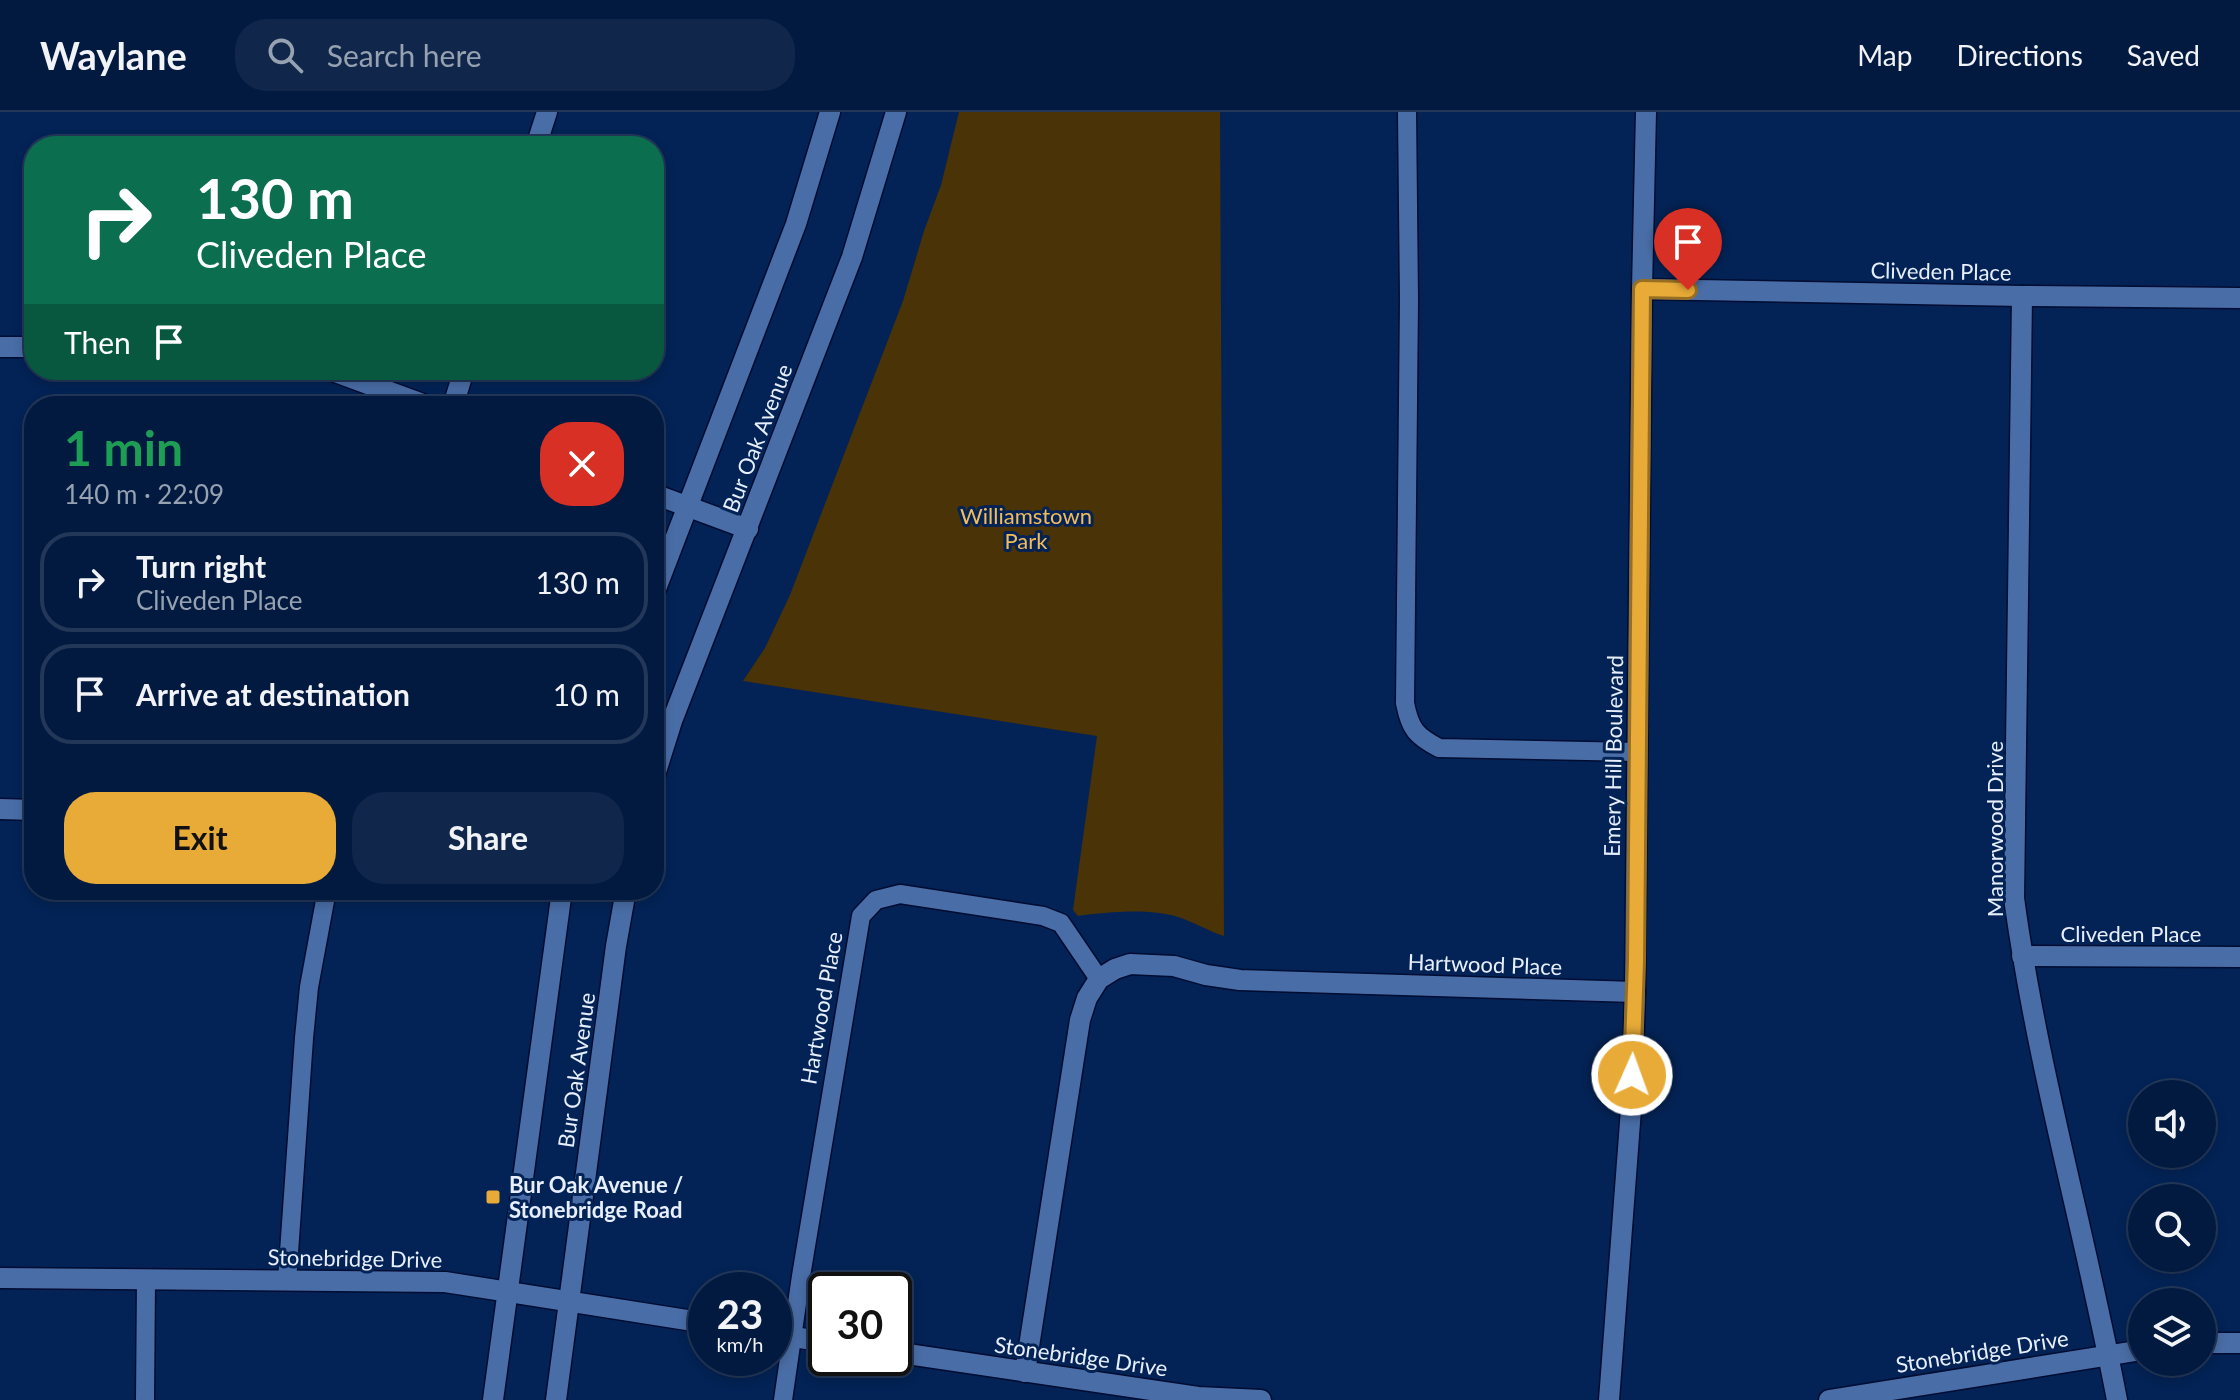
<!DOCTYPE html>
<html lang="en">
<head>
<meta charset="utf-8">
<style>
	:root { --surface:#021a40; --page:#10274b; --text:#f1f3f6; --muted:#96a1b1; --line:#233859; --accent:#e8ab37 }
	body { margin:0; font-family:Lato,sans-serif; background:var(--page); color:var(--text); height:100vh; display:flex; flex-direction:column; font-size:30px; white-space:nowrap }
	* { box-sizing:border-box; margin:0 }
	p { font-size:26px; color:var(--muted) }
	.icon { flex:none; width:44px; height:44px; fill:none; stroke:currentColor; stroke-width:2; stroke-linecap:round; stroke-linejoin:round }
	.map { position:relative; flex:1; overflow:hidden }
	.drawer { position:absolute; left:24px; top:284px; width:640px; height:504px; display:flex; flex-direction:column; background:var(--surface); border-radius:32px; box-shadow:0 4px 12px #0003,0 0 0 2px var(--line) }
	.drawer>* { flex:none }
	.top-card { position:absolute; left:24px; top:24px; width:640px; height:244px; border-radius:32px; box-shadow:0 4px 12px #0003,0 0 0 2px var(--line); background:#0b6e4f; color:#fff; overflow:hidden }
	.buttons { position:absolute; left:2128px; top:968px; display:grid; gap:16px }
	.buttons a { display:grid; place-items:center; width:88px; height:88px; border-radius:50%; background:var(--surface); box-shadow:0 4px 12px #0003,0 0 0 2px var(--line); font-size:40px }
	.speed { position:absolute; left:688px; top:1160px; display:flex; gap:16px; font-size:40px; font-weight:700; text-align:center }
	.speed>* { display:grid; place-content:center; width:104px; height:104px; border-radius:50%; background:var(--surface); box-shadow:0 4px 12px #0003,0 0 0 2px var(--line); line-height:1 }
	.speed small { font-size:20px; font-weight:400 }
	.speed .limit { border:4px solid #111; border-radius:12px; background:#fff; color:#111 }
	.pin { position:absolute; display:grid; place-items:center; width:68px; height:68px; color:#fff; margin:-82px -34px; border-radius:50% 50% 50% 0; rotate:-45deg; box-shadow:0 0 8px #0007 }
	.pin .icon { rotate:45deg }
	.me { position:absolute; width:88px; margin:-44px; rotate:2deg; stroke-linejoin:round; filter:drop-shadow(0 0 6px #0008) }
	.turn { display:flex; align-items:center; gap:28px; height:168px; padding:0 40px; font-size:36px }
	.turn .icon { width:104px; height:104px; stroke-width:2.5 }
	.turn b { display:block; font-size:56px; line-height:68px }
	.then { display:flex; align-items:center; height:76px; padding:0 40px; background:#0003; gap:16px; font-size:30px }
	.round { display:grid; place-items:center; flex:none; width:84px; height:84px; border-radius:32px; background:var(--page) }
	.summary { display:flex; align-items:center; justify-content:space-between; height:136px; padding:0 40px }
	h1 { font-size:48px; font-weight:700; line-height:60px; color:#1e9e55 }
	.primary-button { display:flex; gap:16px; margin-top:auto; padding:16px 40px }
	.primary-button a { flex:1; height:92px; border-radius:32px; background:var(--accent); color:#111; font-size:32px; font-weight:700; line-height:92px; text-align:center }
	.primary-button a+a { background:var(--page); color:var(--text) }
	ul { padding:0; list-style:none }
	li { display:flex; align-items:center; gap:24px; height:100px; margin:0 16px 12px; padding:0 24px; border:4px solid var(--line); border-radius:32px }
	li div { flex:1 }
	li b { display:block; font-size:30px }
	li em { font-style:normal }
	header { display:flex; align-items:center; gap:48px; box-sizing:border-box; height:112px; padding:0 40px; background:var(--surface); border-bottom:2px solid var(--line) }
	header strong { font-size:38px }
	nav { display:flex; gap:44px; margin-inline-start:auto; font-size:28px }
	.search { width:560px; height:72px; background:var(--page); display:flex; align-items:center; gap:20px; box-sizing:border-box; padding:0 28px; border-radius:32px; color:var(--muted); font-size:30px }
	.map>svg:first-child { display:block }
	.green { fill:#4a3306 }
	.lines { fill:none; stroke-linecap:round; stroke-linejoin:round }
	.lane-casing { stroke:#000c31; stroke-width:21 }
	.street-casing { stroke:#000c31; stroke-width:23 }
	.secondary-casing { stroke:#000c31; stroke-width:23 }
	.lane { stroke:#496da6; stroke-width:18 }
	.street { stroke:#496da6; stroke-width:20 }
	.secondary { stroke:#496da6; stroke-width:20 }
	.route-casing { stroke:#976f24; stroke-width:20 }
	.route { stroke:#e8ab37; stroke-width:14 }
	.poi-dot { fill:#e8ab37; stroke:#032356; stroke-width:3 }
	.labels { text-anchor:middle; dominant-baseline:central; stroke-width:6; stroke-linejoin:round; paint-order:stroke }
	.street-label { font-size:22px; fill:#e7effc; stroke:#032356 }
	.park-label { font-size:22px; fill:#f4bc59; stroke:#032356 }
	.poi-label { font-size:22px; font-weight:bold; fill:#e7effc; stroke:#032356; text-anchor:start }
</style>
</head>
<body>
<header>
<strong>Waylane</strong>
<div class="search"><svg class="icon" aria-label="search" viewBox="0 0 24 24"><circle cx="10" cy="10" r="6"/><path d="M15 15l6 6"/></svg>Search here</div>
<nav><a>Map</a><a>Directions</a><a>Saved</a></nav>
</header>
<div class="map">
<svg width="2240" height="1288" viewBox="0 0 2240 1288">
	<rect width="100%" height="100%" fill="#032356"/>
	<path class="green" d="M959,0H1220L1224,824C1208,819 1194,810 1178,805C1149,796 1108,800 1078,804L1073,798L1097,624L743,569L765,536L790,483L903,189L924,119L941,73Z"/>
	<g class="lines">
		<g class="lane-casing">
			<g id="lane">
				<path d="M1407,0L1409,188L1405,591C1410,617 1416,624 1439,636L1637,640"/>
				<polyline points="287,1169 304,926 309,875 327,778"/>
				<polyline points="145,1288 146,1167"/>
				<polyline points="783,1288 801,1164 861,804 876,788 900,782 1043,804 1061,811 1099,867"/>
			</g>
		</g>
		<g class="street-casing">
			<g id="street">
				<polyline points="536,34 547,0"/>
				<polyline points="1642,177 2022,184 2240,186"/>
				<path d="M2022,184L2014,786C2037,955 2085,1120 2117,1288"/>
				<polyline points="0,235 34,235"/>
				<polyline points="330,258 428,294"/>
				<polyline points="453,294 464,258"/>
				<polyline points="654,382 748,417"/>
				<polyline points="0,697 34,698"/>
				<polyline points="2022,844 2240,845"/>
				<polyline points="1025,1260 1080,908 1087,886 1099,867 1115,857 1130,852 1174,854 1206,863 1240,868 1635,880"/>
				<polyline points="1609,1288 1632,984 1635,880 1642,177 1646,0"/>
			</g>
		</g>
		<g class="secondary-casing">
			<g id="secondary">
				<polyline points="654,482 796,112 830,0"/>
				<polyline points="654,666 672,609 852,145 896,0"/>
				<polyline points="0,1166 445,1170 706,1211"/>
				<polyline points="774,1222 826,1230"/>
				<polyline points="2202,1231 2240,1231"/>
				<polyline points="894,1240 1198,1285 1261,1288"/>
				<polyline points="493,1288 562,778"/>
				<polyline points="556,1288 616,834 626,778"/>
				<polyline points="1829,1288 2142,1238"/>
			</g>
		</g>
		<use href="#lane" class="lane"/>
		<use href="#street" class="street"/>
		<use href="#secondary" class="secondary"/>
	</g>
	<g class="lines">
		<g class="route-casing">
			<polyline id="route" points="1632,963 1636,850 1642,177 1688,178"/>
		</g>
		<use href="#route" class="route"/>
	</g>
	<rect class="poi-dot" x="485" y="1077" width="16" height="16" rx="4"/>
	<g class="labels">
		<g class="street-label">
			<text transform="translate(1941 159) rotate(1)">Cliveden Place</text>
			<text transform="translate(757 326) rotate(-69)">Bur Oak Avenue</text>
			<text transform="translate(1613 644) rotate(-89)">Emery Hill Boulevard</text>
			<text transform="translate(1994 717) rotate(-90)">Manorwood Drive</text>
			<text x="2131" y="821">Cliveden Place</text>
			<text transform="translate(1485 852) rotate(2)">Hartwood Place</text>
			<text transform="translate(821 896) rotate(-80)">Hartwood Place</text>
			<text transform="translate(576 958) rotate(-82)">Bur Oak Avenue</text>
			<text transform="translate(355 1146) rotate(1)">Stonebridge Drive</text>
			<text transform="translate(1982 1239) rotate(-9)">Stonebridge Drive</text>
			<text transform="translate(1081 1244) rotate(8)">Stonebridge Drive</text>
		</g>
		<g class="park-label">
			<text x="1026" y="403">Williamstown<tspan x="1026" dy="25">Park</tspan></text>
		</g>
		<g class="poi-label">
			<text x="509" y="1072">Bur Oak Avenue /<tspan x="509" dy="25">Stonebridge Road</tspan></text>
		</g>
	</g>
</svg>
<div class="buttons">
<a><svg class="icon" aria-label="sound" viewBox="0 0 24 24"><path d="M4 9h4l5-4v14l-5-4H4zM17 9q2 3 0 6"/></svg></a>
<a><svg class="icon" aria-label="search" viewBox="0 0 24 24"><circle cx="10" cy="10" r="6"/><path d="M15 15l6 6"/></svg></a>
<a><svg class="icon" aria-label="layers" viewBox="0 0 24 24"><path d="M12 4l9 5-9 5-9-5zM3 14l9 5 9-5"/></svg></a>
</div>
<div class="speed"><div>23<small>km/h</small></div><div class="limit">30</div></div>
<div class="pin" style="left:1688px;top:178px;background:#d93025"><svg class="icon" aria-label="arrive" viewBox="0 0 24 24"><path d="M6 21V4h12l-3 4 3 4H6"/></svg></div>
<svg class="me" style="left:1632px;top:963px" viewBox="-20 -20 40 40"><circle r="17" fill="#e8ab37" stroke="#fff" stroke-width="3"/><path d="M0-11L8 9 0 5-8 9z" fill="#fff"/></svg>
<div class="top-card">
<div class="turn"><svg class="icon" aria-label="right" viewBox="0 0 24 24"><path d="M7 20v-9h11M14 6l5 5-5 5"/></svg><div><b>130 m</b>Cliveden Place</div></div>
<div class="then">Then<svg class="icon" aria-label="arrive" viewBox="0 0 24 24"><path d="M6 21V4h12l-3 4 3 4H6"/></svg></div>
</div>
<section class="drawer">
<div class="summary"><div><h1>1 min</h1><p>140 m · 22:09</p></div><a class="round" style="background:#d93025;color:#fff"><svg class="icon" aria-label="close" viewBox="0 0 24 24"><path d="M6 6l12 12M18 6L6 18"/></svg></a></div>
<ul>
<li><svg class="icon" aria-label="right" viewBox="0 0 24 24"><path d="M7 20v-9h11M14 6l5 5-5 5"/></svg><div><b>Turn right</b><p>Cliveden Place</p></div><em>130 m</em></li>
<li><svg class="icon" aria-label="arrive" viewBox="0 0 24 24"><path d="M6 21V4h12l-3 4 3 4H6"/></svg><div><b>Arrive at destination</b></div><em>10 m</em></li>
</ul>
<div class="primary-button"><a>Exit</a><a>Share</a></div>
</section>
</div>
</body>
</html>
